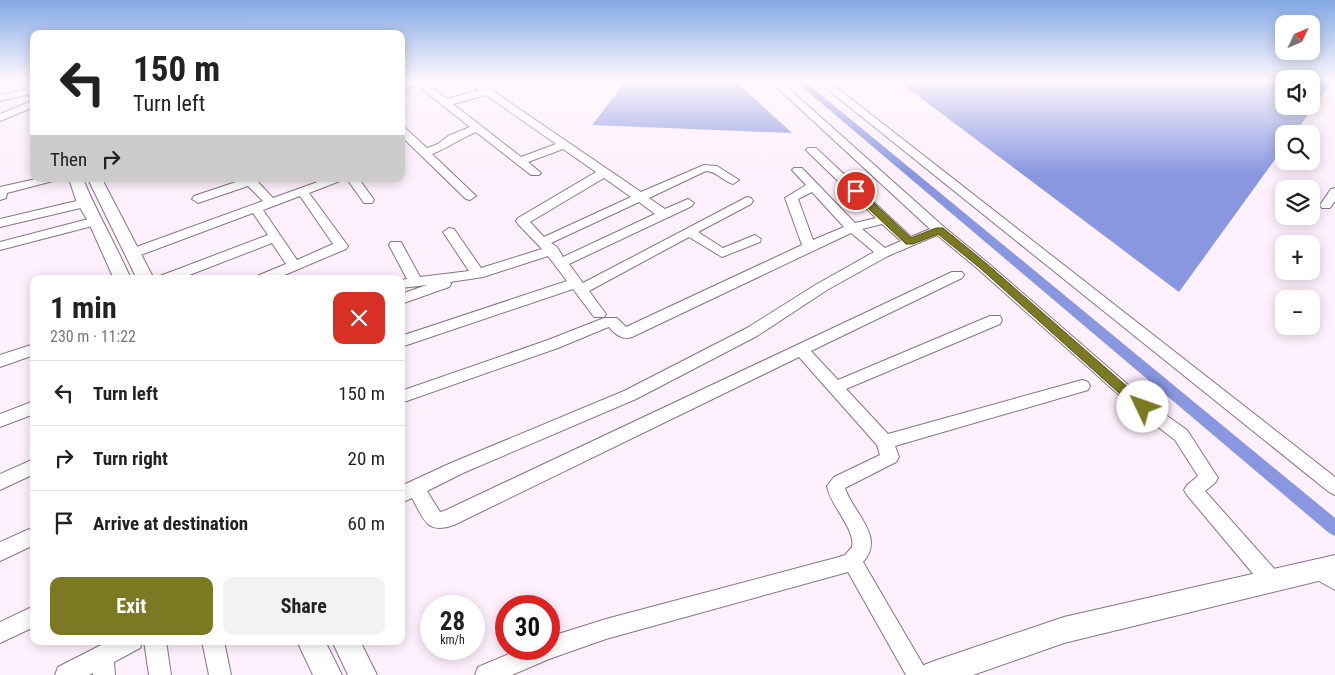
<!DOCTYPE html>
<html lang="en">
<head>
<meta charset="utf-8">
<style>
	:root { --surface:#fff; --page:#f2f2f2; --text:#222; --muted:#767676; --line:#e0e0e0; --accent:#7b7a22 }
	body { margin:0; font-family:"Roboto Condensed",sans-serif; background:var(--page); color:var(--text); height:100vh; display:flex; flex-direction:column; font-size:19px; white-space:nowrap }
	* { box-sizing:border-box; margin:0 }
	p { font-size:16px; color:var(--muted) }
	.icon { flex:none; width:28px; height:28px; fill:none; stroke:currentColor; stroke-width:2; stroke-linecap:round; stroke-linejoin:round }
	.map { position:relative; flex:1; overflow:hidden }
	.side { position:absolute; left:30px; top:275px; width:375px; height:370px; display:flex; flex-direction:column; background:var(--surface); border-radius:10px; box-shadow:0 2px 12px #0003 }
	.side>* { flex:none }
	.guide { position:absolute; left:30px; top:30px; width:375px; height:152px; border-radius:10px; box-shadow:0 2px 12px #0003; background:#fff; color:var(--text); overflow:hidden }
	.needle { width:32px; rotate:46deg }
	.tools { position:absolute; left:1275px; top:15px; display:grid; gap:10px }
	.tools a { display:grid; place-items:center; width:45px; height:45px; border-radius:10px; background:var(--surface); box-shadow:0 2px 12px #0003; font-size:25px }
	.speed { position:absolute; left:420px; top:595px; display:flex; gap:10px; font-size:25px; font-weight:700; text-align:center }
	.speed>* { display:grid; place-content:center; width:65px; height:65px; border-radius:50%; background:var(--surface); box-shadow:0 2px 12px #0003; line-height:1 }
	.speed small { font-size:12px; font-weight:400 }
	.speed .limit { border:8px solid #d22; background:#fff; color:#111 }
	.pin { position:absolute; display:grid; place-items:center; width:42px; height:42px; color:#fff; margin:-21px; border:2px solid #fff; border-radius:50%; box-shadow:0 1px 5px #0007 }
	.me { position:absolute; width:55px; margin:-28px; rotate:312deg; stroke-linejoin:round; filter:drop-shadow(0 0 4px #0008) }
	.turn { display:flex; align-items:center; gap:18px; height:105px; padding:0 20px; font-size:22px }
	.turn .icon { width:65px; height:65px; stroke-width:2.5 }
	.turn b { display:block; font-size:35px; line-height:42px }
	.then { display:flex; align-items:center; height:48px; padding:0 20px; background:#0003; gap:10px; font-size:19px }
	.round { display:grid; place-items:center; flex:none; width:52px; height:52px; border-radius:10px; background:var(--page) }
	.overview { display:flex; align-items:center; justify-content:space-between; height:85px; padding:0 20px }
	h1 { font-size:30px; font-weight:700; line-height:38px }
	.button { display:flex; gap:10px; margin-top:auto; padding:10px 20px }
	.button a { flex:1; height:58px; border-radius:10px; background:var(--accent); color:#fff; font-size:20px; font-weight:700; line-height:58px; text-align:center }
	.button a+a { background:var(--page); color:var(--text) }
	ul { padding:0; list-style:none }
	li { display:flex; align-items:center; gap:15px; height:65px; padding:0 20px; border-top:1px solid var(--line) }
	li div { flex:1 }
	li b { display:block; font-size:19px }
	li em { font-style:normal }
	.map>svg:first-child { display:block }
	.water { fill:#8997e0 }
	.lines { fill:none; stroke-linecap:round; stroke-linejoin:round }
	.canal { fill:#8997e0; fill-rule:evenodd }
	.minor-casing { stroke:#857583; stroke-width:2 }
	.tertiary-casing { stroke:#857583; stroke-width:2 }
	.minor { fill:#fff; fill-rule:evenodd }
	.tertiary { fill:#fff; fill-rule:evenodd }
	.route { fill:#7b7a22; stroke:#504f16 }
</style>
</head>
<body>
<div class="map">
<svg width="1335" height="675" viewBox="0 0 1335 675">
	<rect width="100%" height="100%" fill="#fef0fc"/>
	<g class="water">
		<polygon points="627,80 734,80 792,133 592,125"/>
		<polygon points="897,80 1284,80 1284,106 1311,106 1311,80 1333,80 1294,134 1284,134 1284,147 1179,292"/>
	</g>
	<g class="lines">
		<polygon class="canal" points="794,80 803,80 1335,518 1335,536 1329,533"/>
		<g class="minor-casing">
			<g id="minor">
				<polygon points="0,80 12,80 0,84"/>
				<path d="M411,80H428L425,82L447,99L479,90L466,80H477L641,192L704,165L717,166L739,180L733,184C723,181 716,171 706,171L649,198L665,209L688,199L694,203L692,206L569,264L583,283L747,197L751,198L753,201L751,204L698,232L723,248L755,235L761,239L760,242L722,257L689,237L589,291L606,314L604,317H594L573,289L401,347V336L567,281L548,256L483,277L450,282L451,284L449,287L401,304V294L427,285L401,288V280L407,279L389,245L391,242H401L420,277L469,271L443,232L449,228L454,229L481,268L542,249L518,224L516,221L518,218L596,172L563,149L528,162L541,173L539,175H531L476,132C461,138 448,148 432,154L476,196L470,200L466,199L401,136V127L405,128L427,148L438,144L448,136L470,127L417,85L401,90V84ZM486,95L556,144L521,157L453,104ZM604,178L631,197L544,237L530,222ZM639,202L655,214L563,257L557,247L551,243Z"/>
				<path d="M769,80H779L944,227L988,263L1149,403L1187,430L1218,478L1215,483L1205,491L1279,574L1282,581L1279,588L1272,590L1265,588L1187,495L1184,490L1187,485L1198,476L1175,440L1137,411L978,269L937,235L888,256L827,290L757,336L636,399L463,473L427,491L440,512L444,511L952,272H962L964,275L962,278L811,351L838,380L990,316H1000L1002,320L1000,324L846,389L888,434L1082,380L1088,382L1090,386L1088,390L895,446L899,457L896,462L845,488C853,513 886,537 863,562L929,675H906L848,572L606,639L549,659L512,675H475L478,667L521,649H549V637L606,619L839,557L845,555L852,547C856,530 830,505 827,486L834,477L880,455L877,445L799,357L454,525C426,535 424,519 412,498L401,503V486L451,463L624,391L747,328L817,284L874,252L851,233L632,337C622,340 616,335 609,327L606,328L558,348L401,403V391L548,340L604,318H617L626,327L802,245L785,198L806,185L792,170L794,168H802L855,223L876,218L808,152L806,150L808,148H816L911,237L930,229ZM812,192L844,227L813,240L798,199ZM882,224L901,241L885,248L862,229Z"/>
				<polygon points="816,80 827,80 1335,477 1335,495 1329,492"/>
				<polygon points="31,88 34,89 34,93 0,101 0,95"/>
				<polygon points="34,100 34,107 0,121 0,114"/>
				<polygon points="36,179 55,179 53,181 7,193 6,198 0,200 0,187"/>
				<path d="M245,179H262L258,182L273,198L326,179H342L340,181L309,193L348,246L346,249L275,279H255L257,276L286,264L272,243L179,279H158L160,276L268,235L253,213L138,256L133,257L126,253L128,250L263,201L248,186L198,203L192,199L194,196ZM300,196L333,244L297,260L263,210Z"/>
				<polygon points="347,179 359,179 374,200 372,203 364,203"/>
				<polygon points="1335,188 1335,201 1330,208 1322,208 1320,205 1331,189"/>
				<polygon points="85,199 91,203 89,206 0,227 0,219"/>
				<polygon points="96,217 102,221 100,224 0,250 0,242"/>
				<polygon points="34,344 34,355 0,367 0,355"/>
				<polygon points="34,401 34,414 0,427 0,414"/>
				<polygon points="34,459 34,474 0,490 0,474"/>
				<polygon points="34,527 34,545 0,561 0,542"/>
				<polygon points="1317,561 1335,570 1335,590 1310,576 1307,570 1310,564"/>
				<polygon points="34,606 34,627 0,643 0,622"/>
				<polygon points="109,641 143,641 140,648 114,662 115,675 93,675 93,673 89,675 55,675 58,667"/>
				<polygon points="144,641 166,641 171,675 149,675"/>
				<polygon points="202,641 224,641 231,675 209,675"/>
			</g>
		</g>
		<g class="tertiary-casing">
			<g id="tertiary">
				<polygon points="20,80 32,80 34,83 34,99 30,98"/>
				<path d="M69,179H83C97,213 116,245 131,279H114L88,221L77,203Z"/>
				<polygon points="88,179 102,179 154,279 137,279"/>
				<polygon points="1335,555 1335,577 1064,643 973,675 920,675 924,665 934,661 1064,617"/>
				<polygon points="297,641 325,641 342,675 313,675"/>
				<polygon points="332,641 360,641 377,675 348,675"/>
			</g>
		</g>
		<use href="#minor" class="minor"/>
		<use href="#tertiary" class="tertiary"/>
	</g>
	<linearGradient id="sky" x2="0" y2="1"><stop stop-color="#82a8e5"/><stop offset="0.46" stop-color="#fff8fe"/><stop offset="1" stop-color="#fff8fe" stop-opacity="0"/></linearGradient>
	<rect width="1335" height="174" fill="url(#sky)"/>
	<polygon class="route" points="852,189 859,189 911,238 936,228 943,228 987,264 1147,404 1149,407 1147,410 1138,410 980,268 938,234 913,244 906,244 852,193"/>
</svg>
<div class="tools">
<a><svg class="needle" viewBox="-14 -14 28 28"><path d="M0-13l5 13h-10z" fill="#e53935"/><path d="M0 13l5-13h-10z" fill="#767676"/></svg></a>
<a><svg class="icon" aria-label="sound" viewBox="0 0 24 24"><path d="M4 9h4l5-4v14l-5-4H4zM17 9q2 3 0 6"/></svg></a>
<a><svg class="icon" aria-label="search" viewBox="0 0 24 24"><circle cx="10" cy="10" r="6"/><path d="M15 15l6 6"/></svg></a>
<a><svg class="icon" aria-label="layers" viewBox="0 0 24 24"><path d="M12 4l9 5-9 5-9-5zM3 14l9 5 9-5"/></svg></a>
<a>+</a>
<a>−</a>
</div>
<div class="speed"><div>28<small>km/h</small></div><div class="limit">30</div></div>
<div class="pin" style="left:856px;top:191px;background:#d93025"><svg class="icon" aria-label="arrive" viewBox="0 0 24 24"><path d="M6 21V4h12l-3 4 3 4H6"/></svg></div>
<svg class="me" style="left:1143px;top:407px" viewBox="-20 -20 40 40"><circle r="19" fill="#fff"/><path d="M0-13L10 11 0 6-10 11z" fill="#7b7a22"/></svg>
<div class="guide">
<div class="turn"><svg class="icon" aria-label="left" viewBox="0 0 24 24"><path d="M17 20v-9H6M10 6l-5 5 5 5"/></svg><div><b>150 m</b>Turn left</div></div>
<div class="then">Then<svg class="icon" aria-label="right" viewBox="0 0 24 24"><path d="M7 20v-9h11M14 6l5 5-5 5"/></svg></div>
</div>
<section class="side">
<div class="overview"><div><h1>1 min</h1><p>230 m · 11:22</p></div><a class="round" style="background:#d93025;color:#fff"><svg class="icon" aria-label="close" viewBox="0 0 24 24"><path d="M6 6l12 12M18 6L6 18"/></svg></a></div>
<ul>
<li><svg class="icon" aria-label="left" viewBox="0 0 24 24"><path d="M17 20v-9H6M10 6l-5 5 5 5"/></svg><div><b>Turn left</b></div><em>150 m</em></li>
<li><svg class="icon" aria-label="right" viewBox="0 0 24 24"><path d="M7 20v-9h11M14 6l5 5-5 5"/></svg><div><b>Turn right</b></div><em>20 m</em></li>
<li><svg class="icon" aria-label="arrive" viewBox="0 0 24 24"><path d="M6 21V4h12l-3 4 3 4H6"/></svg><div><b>Arrive at destination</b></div><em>60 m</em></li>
</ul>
<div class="button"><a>Exit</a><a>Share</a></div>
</section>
</div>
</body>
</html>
